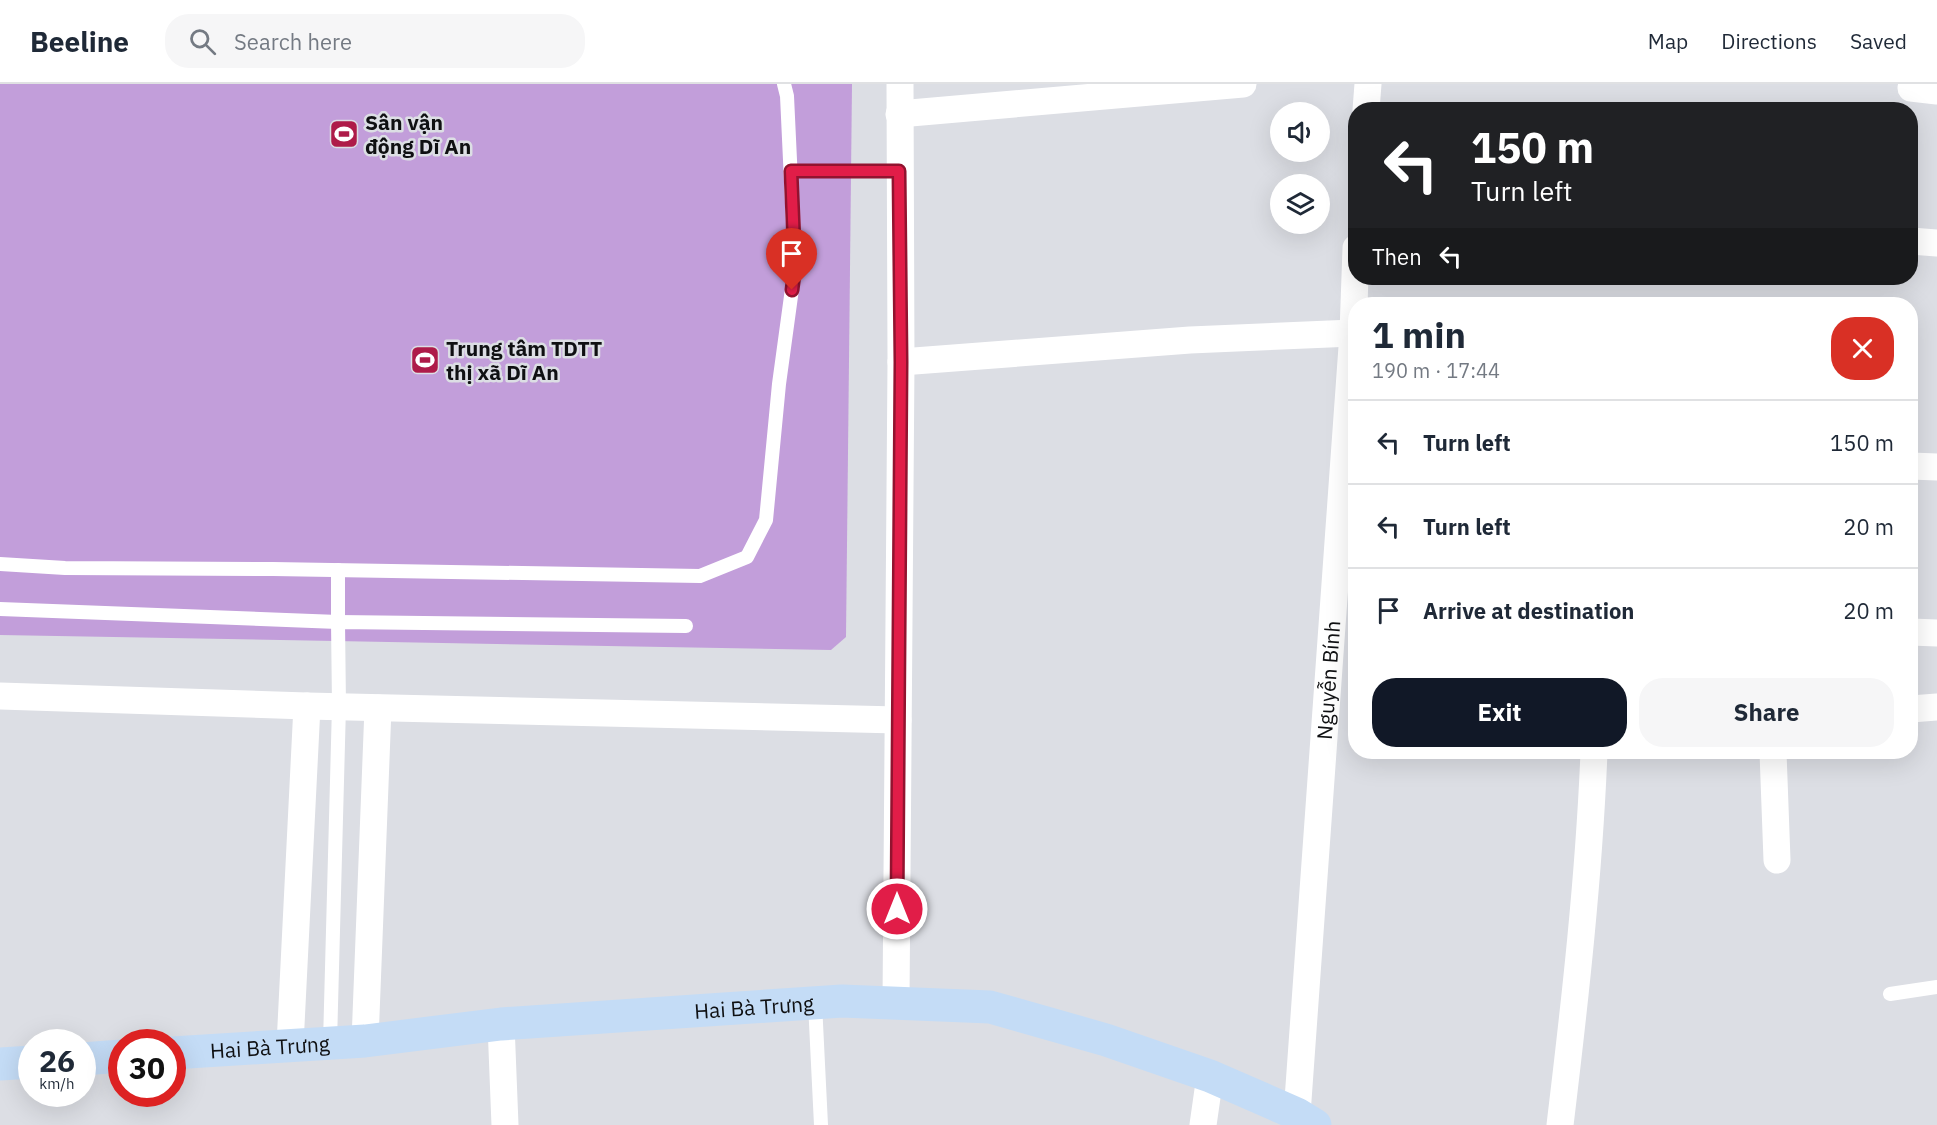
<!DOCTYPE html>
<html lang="en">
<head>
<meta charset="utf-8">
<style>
	:root { --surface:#fff; --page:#f6f6f7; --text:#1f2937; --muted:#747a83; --line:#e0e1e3; --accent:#111827 }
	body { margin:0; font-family:"IBM Plex Sans",sans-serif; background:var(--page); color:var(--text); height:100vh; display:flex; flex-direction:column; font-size:22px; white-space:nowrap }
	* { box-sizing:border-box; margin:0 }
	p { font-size:20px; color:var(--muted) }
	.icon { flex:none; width:33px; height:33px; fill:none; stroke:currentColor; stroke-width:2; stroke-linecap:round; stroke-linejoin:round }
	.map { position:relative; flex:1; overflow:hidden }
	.details { position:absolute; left:1348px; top:213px; width:570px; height:462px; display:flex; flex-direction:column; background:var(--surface); border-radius:24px; box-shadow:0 6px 24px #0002 }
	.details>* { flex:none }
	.guide { position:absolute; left:1348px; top:18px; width:570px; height:183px; border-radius:24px; box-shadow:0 6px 24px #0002; background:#202124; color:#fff; overflow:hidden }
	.fabs { position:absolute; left:1270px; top:18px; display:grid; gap:12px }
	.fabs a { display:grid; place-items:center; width:60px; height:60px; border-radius:50%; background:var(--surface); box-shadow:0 6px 24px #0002; font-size:30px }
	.speed { position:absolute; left:18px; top:945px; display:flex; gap:12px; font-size:30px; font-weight:700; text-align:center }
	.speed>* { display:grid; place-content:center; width:78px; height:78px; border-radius:50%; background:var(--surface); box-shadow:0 6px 24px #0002; line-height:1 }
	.speed small { font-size:15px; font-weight:400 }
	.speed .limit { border:9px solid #d22; background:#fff; color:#111 }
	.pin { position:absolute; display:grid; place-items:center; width:51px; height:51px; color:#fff; margin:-62px -26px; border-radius:50% 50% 50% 0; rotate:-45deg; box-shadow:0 0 6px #0007 }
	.pin .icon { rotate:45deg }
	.me { position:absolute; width:66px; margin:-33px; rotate:0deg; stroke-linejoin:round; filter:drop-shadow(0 0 4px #0008) }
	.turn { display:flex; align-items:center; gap:21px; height:126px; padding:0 24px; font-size:27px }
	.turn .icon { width:78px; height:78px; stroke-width:2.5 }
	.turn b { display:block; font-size:42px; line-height:51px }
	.then { display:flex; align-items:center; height:57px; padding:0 24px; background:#0003; gap:12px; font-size:22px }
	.round { display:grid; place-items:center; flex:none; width:63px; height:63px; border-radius:24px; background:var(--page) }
	.overview { display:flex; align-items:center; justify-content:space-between; height:102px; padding:0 24px }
	h1 { font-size:36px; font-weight:800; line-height:45px }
	.action { display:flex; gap:12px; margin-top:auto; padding:12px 24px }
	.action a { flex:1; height:69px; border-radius:24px; background:var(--accent); color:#fff; font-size:24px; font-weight:800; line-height:69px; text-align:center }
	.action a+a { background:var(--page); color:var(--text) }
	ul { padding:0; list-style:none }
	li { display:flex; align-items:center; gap:18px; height:84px; padding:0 24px; border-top:2px solid var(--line) }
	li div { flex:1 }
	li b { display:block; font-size:22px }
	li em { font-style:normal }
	header { display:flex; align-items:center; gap:36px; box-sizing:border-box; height:84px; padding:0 30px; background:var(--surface); border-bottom:2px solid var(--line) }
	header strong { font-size:28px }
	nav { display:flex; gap:33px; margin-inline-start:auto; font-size:21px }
	.search { width:420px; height:54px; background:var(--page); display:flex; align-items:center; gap:15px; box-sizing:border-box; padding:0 21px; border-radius:24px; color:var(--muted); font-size:22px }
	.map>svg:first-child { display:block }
	.green { fill:#c29eda }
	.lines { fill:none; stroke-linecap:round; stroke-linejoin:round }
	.lane { stroke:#fff; stroke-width:14 }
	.street { stroke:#fff; stroke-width:27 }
	.secondary { stroke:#c4dcf6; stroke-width:33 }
	.route-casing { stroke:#92132f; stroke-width:15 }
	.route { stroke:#e11d48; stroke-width:10 }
	.labels { text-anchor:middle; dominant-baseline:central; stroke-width:5; stroke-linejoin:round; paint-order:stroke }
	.poi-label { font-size:21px; font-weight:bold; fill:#0f1012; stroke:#dcdee4; text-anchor:start }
	.street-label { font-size:21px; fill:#0f1012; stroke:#dcdee4 }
</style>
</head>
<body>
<header>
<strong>Beeline</strong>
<div class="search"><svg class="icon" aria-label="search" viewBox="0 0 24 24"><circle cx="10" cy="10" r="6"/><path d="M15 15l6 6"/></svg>Search here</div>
<nav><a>Map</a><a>Directions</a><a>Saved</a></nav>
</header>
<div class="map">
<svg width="1937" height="1041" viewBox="0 0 1937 1041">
	<rect width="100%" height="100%" fill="#dcdee4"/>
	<polygon class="green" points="0,0 852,0 846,553 831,566 0,551"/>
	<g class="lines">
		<g class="lane">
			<polyline points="791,87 899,87"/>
			<polyline points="0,480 65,484 273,485 700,492 747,473 766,436 779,300 795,183 787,12 784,0"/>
			<polyline points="0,525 338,538 338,486"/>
			<polyline points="1890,910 1937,903"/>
			<polyline points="815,919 821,1041"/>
			<polyline points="330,959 339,622 338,538 686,542"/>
		</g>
		<g class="street">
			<polyline points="1911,4 1937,7"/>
			<polyline points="1366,26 1368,0"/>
			<polyline points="899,30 1243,0"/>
			<polyline points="1911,157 1937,159"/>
			<polyline points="901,278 1190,256 1353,249"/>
			<polyline points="1911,382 1937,383"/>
			<polyline points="1911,548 1937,549"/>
			<polyline points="0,612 307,622 898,636"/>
			<polyline points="1911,625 1937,623"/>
			<polyline points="1773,668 1777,776"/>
			<polyline points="896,919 901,278 900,0"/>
			<polyline points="501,940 505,1041"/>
			<polyline points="365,957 378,624"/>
			<polyline points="290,961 307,622"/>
			<path id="s1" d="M1297,1030L1353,249L1356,164"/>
			<polyline points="1203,1041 1210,992"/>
			<path d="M1560,1041C1575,917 1589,792 1594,668"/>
		</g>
		<g class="secondary">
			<path id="s2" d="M172,969L365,957L501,940L842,917L990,923L1106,956L1210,992L1297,1030L1315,1041"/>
			<polyline points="82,975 122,972"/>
			<polyline points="0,980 32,978"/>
		</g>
	</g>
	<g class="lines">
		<g class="route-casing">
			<polyline id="route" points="792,206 795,183 791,87 899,87 901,278 897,825"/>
		</g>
		<use href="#route" class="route"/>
	</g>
	<defs>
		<g id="stadium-square" transform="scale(1.5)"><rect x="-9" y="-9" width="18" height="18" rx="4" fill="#ae1b49" stroke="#dcdee4"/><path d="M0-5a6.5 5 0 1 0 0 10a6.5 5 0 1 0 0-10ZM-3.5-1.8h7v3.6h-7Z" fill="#fff"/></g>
	</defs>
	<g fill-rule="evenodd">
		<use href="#stadium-square" x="344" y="50"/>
		<use href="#stadium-square" x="425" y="276"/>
	</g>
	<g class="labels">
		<g class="poi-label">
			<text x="365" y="38">Sân vận<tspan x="365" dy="24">động Dĩ An</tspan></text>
			<text x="446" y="264">Trung tâm TDTT<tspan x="446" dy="24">thị xã Dĩ An</tspan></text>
		</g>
		<g class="street-label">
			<text stroke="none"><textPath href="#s1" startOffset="435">Nguyễn Bính</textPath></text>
			<text stroke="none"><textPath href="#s2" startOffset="584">Hai Bà Trưng</textPath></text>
			<text stroke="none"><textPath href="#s2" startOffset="98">Hai Bà Trưng</textPath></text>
		</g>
	</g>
</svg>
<div class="fabs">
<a><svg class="icon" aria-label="sound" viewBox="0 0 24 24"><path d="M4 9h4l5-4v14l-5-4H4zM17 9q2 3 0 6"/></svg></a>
<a><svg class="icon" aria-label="layers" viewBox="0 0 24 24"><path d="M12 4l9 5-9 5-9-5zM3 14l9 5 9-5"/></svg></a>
</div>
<div class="speed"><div>26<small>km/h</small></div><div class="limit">30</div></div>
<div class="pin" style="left:792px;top:206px;background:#d93025"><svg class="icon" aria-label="arrive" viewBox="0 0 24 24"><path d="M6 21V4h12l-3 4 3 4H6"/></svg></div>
<svg class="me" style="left:897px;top:825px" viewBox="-20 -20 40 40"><circle r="17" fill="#e11d48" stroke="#fff" stroke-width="3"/><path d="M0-11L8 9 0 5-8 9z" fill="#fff"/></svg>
<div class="guide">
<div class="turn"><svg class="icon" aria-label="left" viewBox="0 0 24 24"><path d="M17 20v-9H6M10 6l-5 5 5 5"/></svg><div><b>150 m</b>Turn left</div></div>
<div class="then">Then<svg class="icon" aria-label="left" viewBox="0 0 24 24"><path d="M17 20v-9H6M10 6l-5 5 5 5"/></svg></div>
</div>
<section class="details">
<div class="overview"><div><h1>1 min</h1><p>190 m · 17:44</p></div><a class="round" style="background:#d93025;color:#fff"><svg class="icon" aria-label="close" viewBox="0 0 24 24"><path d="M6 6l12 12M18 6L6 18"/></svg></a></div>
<ul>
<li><svg class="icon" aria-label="left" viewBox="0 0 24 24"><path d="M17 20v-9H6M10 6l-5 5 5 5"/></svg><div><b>Turn left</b></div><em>150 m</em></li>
<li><svg class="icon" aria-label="left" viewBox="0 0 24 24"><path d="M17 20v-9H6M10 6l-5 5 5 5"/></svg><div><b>Turn left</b></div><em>20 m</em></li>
<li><svg class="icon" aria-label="arrive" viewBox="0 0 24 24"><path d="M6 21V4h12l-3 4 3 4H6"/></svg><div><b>Arrive at destination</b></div><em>20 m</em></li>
</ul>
<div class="action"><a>Exit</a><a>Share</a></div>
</section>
</div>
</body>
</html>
